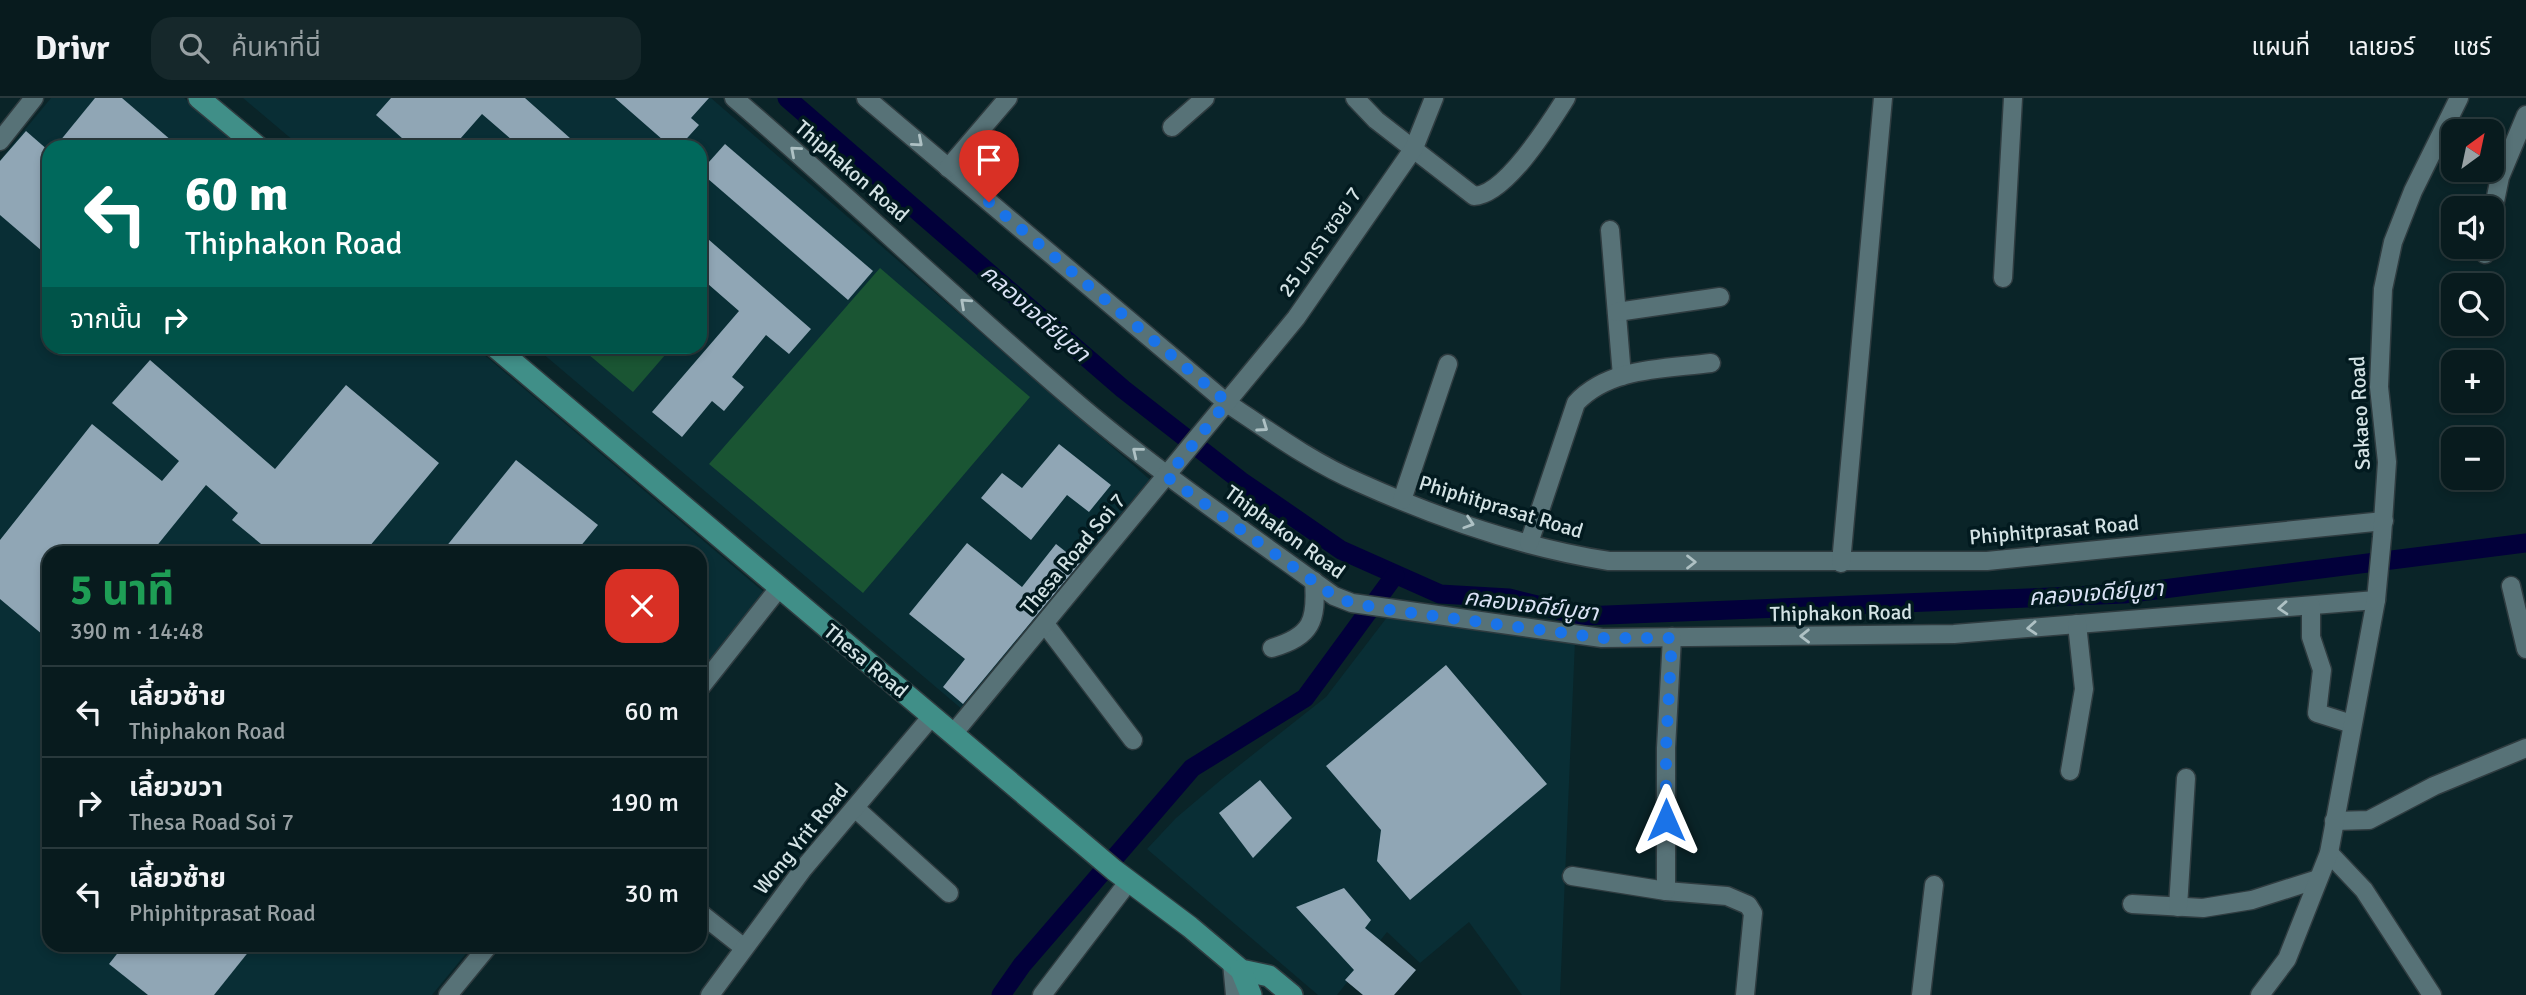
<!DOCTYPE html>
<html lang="th">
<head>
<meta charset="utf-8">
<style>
	:root { --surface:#081b1e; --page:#16282b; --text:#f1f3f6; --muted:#98a1a4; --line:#29393c }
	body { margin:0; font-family:Signika,"Noto Sans Thai",sans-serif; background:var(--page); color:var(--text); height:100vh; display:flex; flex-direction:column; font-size:26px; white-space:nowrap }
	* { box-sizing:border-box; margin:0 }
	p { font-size:23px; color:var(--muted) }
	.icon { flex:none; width:38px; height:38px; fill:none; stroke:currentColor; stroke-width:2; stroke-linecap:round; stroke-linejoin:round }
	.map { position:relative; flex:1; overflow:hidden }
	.sheet { position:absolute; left:42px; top:448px; width:665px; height:406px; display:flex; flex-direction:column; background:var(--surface); border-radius:21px; box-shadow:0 4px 10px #0003,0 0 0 2px var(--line) }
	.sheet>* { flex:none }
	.top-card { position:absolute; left:42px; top:42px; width:665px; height:214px; border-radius:21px; box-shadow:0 4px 10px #0003,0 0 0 2px var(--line); background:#00695c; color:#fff; overflow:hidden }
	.needle { width:46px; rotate:33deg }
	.controls { position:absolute; left:2441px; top:21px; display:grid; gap:14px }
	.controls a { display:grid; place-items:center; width:63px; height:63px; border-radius:14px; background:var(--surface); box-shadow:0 4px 10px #0003,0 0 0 2px var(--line); font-size:35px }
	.pin { position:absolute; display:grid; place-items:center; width:60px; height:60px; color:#fff; margin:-72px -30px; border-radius:50% 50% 50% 0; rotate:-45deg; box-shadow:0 0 7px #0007 }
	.pin .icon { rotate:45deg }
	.me { position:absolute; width:77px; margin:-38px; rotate:0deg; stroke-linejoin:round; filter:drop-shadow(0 0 5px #0008) }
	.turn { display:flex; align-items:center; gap:24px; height:147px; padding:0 28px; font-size:32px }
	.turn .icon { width:91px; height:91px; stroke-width:2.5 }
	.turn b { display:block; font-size:49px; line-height:60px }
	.then { display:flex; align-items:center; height:66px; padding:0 28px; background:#0003; gap:14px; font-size:26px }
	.round { display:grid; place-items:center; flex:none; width:74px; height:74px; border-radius:21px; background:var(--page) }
	.headline { display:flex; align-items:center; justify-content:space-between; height:119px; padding:0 28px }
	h1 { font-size:42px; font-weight:700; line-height:52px; color:#1e9e55 }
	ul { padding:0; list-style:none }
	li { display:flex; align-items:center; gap:21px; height:91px; padding:0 28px; border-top:2px solid var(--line) }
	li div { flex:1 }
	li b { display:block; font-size:26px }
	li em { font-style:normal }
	header { display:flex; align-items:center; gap:42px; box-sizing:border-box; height:98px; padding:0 35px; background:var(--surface); border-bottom:2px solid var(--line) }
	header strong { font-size:33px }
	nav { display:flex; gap:38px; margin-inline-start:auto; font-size:24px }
	.search { width:490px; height:63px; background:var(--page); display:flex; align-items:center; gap:18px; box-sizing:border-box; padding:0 24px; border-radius:21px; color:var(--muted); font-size:26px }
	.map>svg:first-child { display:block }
	.built { fill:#092e35 }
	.green { fill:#1a5533 }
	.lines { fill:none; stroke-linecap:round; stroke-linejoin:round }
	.canal { stroke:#02003a; stroke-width:19 }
	.building { fill:#90a6b5 }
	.minor-casing { stroke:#2f3c40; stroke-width:21 }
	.primary-casing { stroke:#2f3c40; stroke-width:24 }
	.minor { stroke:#577277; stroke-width:18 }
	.primary { stroke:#408f88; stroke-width:21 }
	.oneway { stroke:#aec1c4 }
	.route { stroke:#1a73e8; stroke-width:12; stroke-dasharray:0 21.6 }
	.labels { text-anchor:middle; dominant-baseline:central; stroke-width:7; stroke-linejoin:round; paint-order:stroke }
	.street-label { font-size:21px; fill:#d4e3e5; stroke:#021a1f }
	.water-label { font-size:23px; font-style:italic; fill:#dae2f5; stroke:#021a1f }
</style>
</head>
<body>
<header>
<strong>Drivr</strong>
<div class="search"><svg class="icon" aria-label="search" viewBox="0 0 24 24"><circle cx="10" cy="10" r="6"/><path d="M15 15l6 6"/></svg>ค้นหาที่นี่</div>
<nav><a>แผนที่</a><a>เลเยอร์</a><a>แชร์</a></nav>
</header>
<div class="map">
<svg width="2526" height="897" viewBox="0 0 2526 897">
	<rect width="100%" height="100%" fill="#0a2428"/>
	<g class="built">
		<polygon points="51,0 184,0 241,49 49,49 49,248 475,249 765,495 700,574 700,455 49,455 49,847 473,847 432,897 0,897 0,62"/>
		<polygon points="243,0 711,0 1156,387 970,618 535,249 700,248 700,49 301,49"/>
		<polygon points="1388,518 1575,543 1560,897 1522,897 1469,824 1420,865 1387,834 1337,897 1318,897 1147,751 1176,720 1222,681 1326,599"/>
	</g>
	<g class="green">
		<polygon points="880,170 1030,299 863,495 709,366"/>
		<polygon points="584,248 672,248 672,249 633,294 582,251"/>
	</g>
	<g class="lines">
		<g class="canal">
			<polyline points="787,0 1123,291 1241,383 1341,452 1440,496 1509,500 1582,518 2124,496 2526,445"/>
			<polyline points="1001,897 1022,867 1192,670 1305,600 1395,477"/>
		</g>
	</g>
	<g class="building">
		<polygon points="95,0 122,0 179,49 55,49"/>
		<polygon points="391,0 525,0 580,49 520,49 482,16 453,49 412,49 376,17"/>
		<polygon points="615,0 709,0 691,20 699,27 679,49 671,49"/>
		<polygon points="26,33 49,53 49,159 0,117 0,63"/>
		<polygon points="725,46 873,173 848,202 700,74"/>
		<polygon points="700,134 811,231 789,256 766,237 732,279 744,289 724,313 712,303 682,339 652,314 739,213 700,179"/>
		<polygon points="150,262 275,371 346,287 439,365 364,455 272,455 232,422 238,415 206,387 151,455 49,455 49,542 0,501 0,442 92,326 162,383 179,363 112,305"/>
		<polygon points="1059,346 1111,387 1089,414 1067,397 1031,442 981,400 1002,375 1022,390"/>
		<polygon points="516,362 598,427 575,455 441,455"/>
		<polygon points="967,445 1022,489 1056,446 1080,465 963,606 943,589 965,561 909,516"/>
		<polygon points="1446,567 1547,686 1410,802 1377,763 1381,732 1326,668"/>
		<polygon points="1260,682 1292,720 1253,760 1219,715"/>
		<polygon points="1344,790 1371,822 1365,830 1416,872 1394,897 1363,897 1345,882 1354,872 1296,809"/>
		<polygon points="124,847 254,847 214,897 148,897 109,866"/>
	</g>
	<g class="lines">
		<g class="minor-casing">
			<g id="minor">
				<path d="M734,0C848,98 957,202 1071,300C1154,372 1245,433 1334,498L1352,505L1602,540L1954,536L2376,502"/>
				<path d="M866,0L1227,305C1269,333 1313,365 1360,385C1438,420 1525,450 1609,463H1987L2384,423"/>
				<path d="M1355,0L1376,22L1474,98C1506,97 1550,25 1566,0"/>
				<polyline points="1172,29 1205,0"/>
				<polyline points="0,43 34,0"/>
				<polyline points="948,70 1008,0"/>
				<polyline points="2492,118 2500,79 2526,17"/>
				<polyline points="1610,132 1622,278"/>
				<polyline points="2485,156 2486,149"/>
				<polyline points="2003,180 2013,0"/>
				<polyline points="1617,214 1720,199"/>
				<polyline points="1402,402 1448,266"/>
				<path d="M1529,445L1576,305C1609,269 1665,271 1711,265"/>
				<polyline points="1841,465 1883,0"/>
				<polyline points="2511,488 2526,551"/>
				<polyline points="2311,508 2311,539 2322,572 2317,615 2352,626"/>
				<polyline points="1045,526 1133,642"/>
				<path d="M1272,550C1312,538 1317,523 1314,483"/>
				<polyline points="700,590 779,490"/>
				<polyline points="953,636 1296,220 1414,50 1434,0"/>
				<polyline points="2070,673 2084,591 2077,526"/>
				<polyline points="855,710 949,795"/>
				<polyline points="2334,723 2369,722 2434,688 2526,650"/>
				<polyline points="2329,755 2364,792 2432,897"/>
				<polyline points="1572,778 1666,793 1727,798 1748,807 1753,815 1745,897"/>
				<polyline points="1666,793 1666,650 1672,539"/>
				<polyline points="2132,806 2203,810 2252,802 2318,781"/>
				<polyline points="2178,809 2186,680"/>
				<polyline points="700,815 743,849"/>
				<polyline points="1232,865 1235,897"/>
				<polyline points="448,897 489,847"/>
				<polyline points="710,897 803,771 932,618"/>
				<polyline points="1042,897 1129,783"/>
				<polyline points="1921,897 1934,787"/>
				<polyline points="2260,897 2287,861 2329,755 2376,502 2382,439 2387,364 2379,289 2383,191 2393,144 2413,93 2459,0"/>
			</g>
		</g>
		<g class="primary-casing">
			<g id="primary">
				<polyline points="199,0 258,49"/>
				<polyline points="494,248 1114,772 1190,829 1241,872 1269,878 1292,897"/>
				<polyline points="1241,872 1251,897"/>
			</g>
		</g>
		<use href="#minor" class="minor"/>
		<use href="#primary" class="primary"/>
	</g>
	<defs><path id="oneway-chevron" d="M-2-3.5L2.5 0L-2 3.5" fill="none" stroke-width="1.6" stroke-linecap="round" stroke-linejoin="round" transform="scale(1.75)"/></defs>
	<g class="oneway">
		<use href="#oneway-chevron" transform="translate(918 44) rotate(41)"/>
		<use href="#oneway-chevron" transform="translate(795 53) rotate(-139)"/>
		<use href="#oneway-chevron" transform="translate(965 205) rotate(-138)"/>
		<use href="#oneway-chevron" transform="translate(1263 329) rotate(35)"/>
		<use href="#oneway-chevron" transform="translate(1137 354) rotate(-141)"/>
		<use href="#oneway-chevron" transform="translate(1469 425) rotate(18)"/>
		<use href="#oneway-chevron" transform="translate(1691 464)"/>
		<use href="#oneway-chevron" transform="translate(2283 510) rotate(176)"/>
		<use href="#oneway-chevron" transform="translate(2032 530) rotate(176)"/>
		<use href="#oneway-chevron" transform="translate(1805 538) rotate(179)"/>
	</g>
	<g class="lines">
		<polyline class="route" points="989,104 1227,304 1167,379 1334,498 1352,505 1397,513 1602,540 1672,540 1666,650 1666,722"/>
	</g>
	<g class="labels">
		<g class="street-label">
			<text transform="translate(852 73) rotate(41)">Thiphakon Road</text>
			<text transform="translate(1320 144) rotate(-55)">25 มกรา ซอย 7</text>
			<text transform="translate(2360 315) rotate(-93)">Sakaeo Road</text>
			<text transform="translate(1501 409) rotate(17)">Phiphitprasat Road</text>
			<text transform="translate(2054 432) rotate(-5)">Phiphitprasat Road</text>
			<text transform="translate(1285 434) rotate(36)">Thiphakon Road</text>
			<text transform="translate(1073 456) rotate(-50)">Thesa Road Soi 7</text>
			<text transform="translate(1841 515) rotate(-1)">Thiphakon Road</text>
			<text transform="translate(866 563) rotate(40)">Thesa Road</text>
			<text transform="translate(801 741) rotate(-51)">Wong Yrit Road</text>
		</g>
		<g class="water-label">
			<text transform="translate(1035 215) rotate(41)">คลองเจดีย์บูชา</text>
			<text transform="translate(2096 495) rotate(-4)">คลองเจดีย์บูชา</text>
			<text transform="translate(1531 507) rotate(7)">คลองเจดีย์บูชา</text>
		</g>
	</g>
</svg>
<div class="controls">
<a><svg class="needle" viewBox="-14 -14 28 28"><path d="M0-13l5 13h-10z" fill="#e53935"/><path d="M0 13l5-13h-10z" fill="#98a1a4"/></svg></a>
<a><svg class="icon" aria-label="sound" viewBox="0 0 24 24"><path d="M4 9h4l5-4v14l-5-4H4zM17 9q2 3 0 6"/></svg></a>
<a><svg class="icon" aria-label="search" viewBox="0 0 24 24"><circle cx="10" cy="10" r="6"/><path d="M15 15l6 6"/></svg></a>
<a>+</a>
<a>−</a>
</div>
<div class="pin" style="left:989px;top:104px;background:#d93025"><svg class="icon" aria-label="arrive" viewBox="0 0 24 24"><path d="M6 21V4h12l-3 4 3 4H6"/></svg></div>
<svg class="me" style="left:1666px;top:722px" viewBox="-20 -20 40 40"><path d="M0-17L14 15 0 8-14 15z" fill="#1a73e8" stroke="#fff" stroke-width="4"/></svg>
<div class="top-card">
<div class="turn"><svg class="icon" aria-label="left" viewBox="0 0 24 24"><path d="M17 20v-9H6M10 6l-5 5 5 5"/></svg><div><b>60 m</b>Thiphakon Road</div></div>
<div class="then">จากนั้น<svg class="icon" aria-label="right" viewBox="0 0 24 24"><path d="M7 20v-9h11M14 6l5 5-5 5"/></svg></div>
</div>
<section class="sheet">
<div class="headline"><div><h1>5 นาที</h1><p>390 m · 14:48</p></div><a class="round" style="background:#d93025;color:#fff"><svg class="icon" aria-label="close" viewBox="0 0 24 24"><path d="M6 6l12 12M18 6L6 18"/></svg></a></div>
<ul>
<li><svg class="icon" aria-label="left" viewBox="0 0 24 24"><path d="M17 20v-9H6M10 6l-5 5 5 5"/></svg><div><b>เลี้ยวซ้าย</b><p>Thiphakon Road</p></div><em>60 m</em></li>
<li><svg class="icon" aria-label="right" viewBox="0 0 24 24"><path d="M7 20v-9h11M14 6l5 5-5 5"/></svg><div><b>เลี้ยวขวา</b><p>Thesa Road Soi 7</p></div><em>190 m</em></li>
<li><svg class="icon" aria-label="left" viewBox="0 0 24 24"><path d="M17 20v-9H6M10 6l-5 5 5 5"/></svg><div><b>เลี้ยวซ้าย</b><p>Phiphitprasat Road</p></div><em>30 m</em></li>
</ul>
</section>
</div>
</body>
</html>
